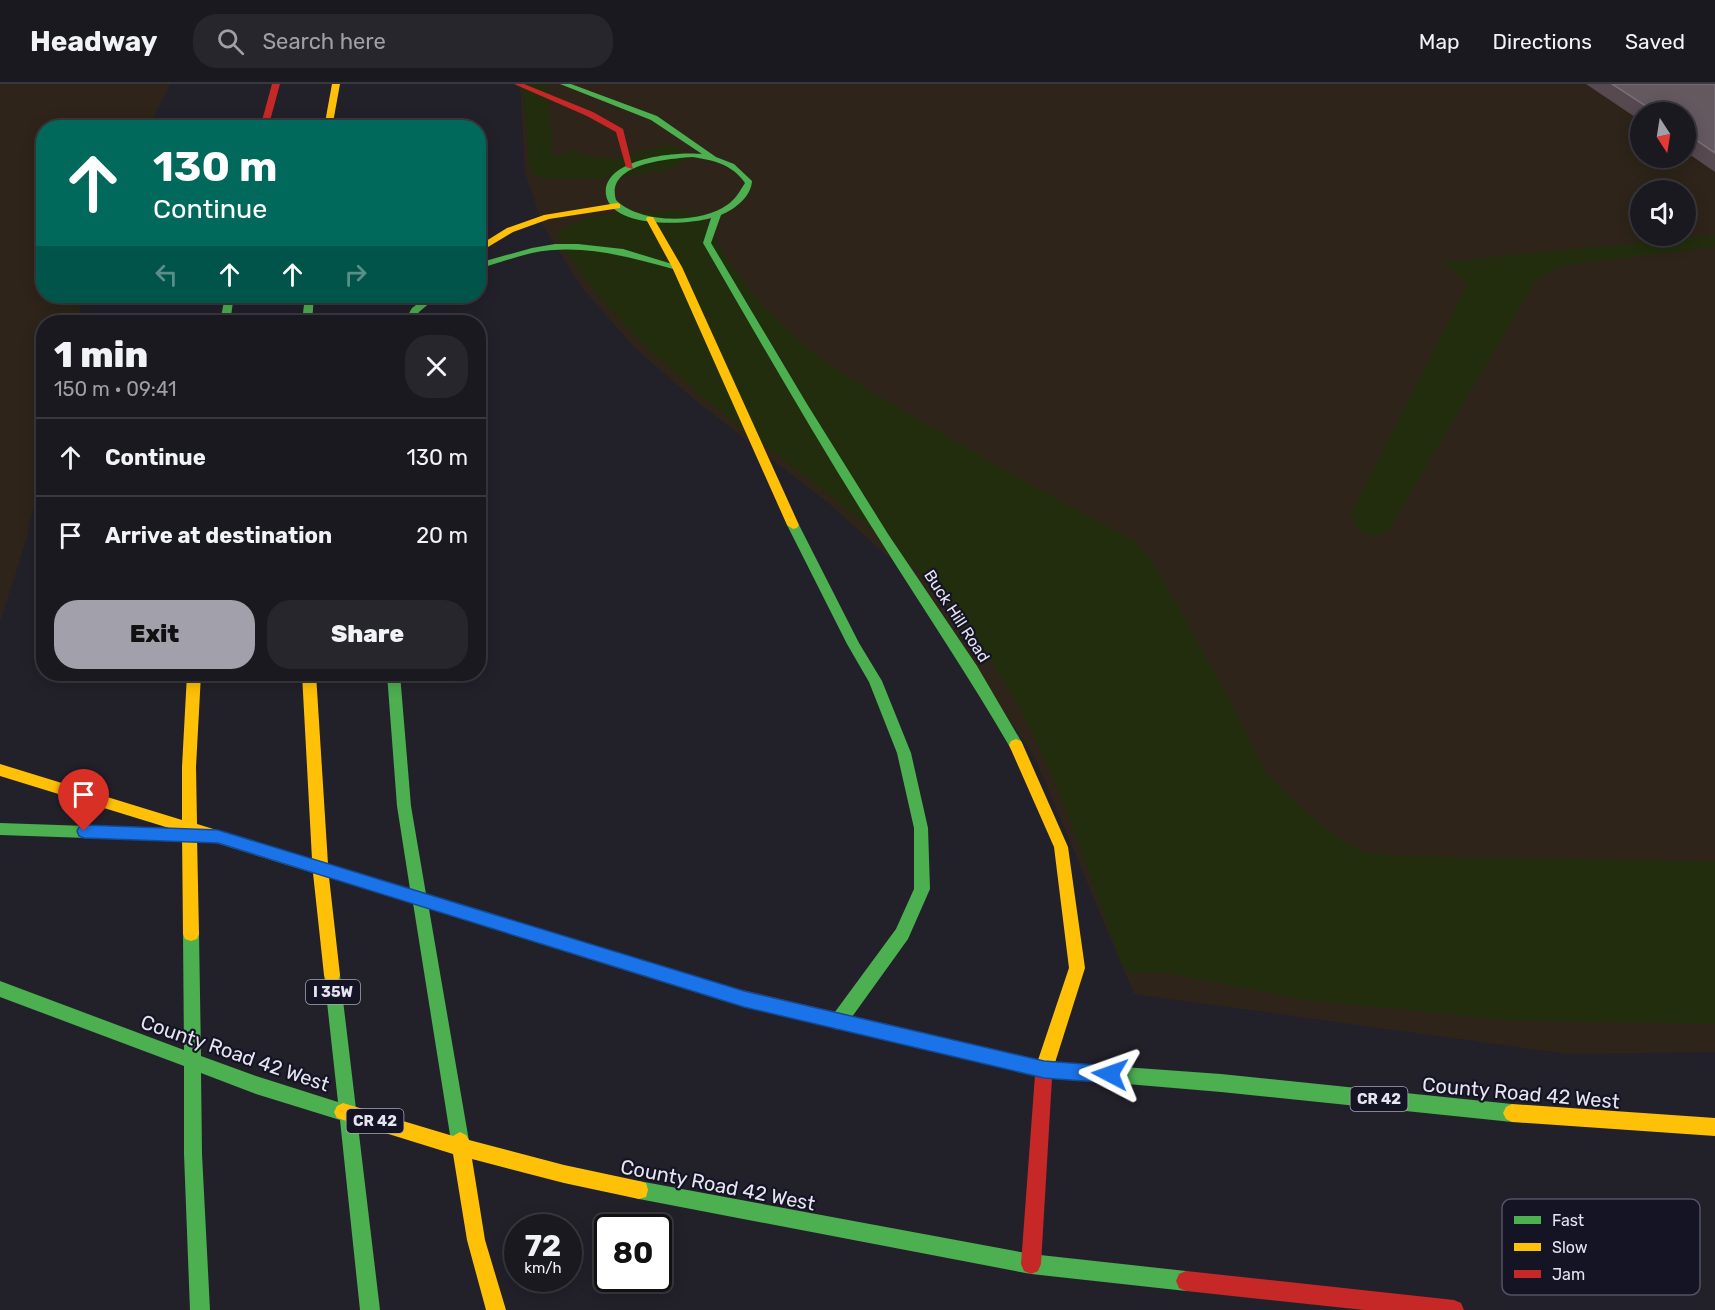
<!DOCTYPE html>
<html lang="en">
<head>
<meta charset="utf-8">
<style>
	:root { --surface:#1a1920; --page:#27262d; --text:#f1f3f6; --muted:#9fa0a5; --line:#38383e; --accent:#a1a0ab }
	body { margin:0; font-family:Rubik,sans-serif; background:var(--page); color:var(--text); height:100vh; display:flex; flex-direction:column; font-size:22px; white-space:nowrap }
	* { box-sizing:border-box; margin:0 }
	p { font-size:20px; color:var(--muted) }
	.icon { flex:none; width:33px; height:33px; fill:none; stroke:currentColor; stroke-width:2; stroke-linecap:round; stroke-linejoin:round }
	.map { position:relative; flex:1; overflow:hidden }
	.details { position:absolute; left:36px; top:231px; width:450px; height:366px; display:flex; flex-direction:column; background:var(--surface); border-radius:24px; box-shadow:0 3px 15px #0003,0 0 0 2px var(--line) }
	.details>* { flex:none }
	.banner { position:absolute; left:36px; top:36px; width:450px; height:183px; border-radius:24px; box-shadow:0 3px 15px #0003,0 0 0 2px var(--line); background:#00695c; color:#fff; overflow:hidden }
	.needle { width:39px; rotate:168deg }
	.tools { position:absolute; left:1630px; top:18px; display:grid; gap:12px }
	.tools a { display:grid; place-items:center; width:66px; height:66px; border-radius:50%; background:var(--surface); box-shadow:0 3px 15px #0003,0 0 0 2px var(--line); font-size:30px }
	.speed { position:absolute; left:504px; top:1130px; display:flex; gap:12px; font-size:30px; font-weight:700; text-align:center }
	.speed>* { display:grid; place-content:center; width:78px; height:78px; border-radius:50%; background:var(--surface); box-shadow:0 3px 15px #0003,0 0 0 2px var(--line); line-height:1 }
	.speed small { font-size:15px; font-weight:400 }
	.speed .limit { border:3px solid #111; border-radius:9px; background:#fff; color:#111 }
	.pin { position:absolute; display:grid; place-items:center; width:51px; height:51px; color:#fff; margin:-62px -26px; border-radius:50% 50% 50% 0; rotate:-45deg; box-shadow:0 0 6px #0007 }
	.pin .icon { rotate:45deg }
	.me { position:absolute; width:66px; margin:-33px; rotate:274deg; stroke-linejoin:round; filter:drop-shadow(0 0 4px #0008) }
	.turn { display:flex; align-items:center; gap:21px; height:126px; padding:0 18px; font-size:27px }
	.turn .icon { width:78px; height:78px; stroke-width:2.5 }
	.turn b { display:block; font-size:42px; line-height:51px }
	.lanes { display:flex; align-items:center; height:57px; padding:0 18px; background:#0003; justify-content:center; gap:30px; direction:ltr }
	.lanes .off { opacity:.35 }
	.round { display:grid; place-items:center; flex:none; width:63px; height:63px; border-radius:24px; background:var(--page) }
	.summary { display:flex; align-items:center; justify-content:space-between; height:102px; padding:0 18px }
	h1 { font-size:36px; font-weight:800; line-height:45px }
	.primary-button { display:flex; gap:12px; margin-top:auto; padding:12px 18px }
	.primary-button a { flex:1; height:69px; border-radius:24px; background:var(--accent); color:#111; font-size:24px; font-weight:800; line-height:69px; text-align:center }
	.primary-button a+a { background:var(--page); color:var(--text) }
	ul { padding:0; list-style:none }
	li { display:flex; align-items:center; gap:18px; height:78px; padding:0 18px; border-top:2px solid var(--line) }
	li div { flex:1 }
	li b { display:block; font-size:22px }
	li em { font-style:normal }
	header { display:flex; align-items:center; gap:36px; box-sizing:border-box; height:84px; padding:0 30px; background:var(--surface); border-bottom:2px solid var(--line) }
	header strong { font-size:28px }
	nav { display:flex; gap:33px; margin-inline-start:auto; font-size:21px }
	.search { width:420px; height:54px; background:var(--page); display:flex; align-items:center; gap:15px; box-sizing:border-box; padding:0 21px; border-radius:24px; color:var(--muted); font-size:22px }
	.map>svg:first-child { display:block }
	.commercial { fill:#2e2419; fill-rule:evenodd }
	.green { fill:#222d0d }
	.lines { fill:none; stroke-linecap:round; stroke-linejoin:round }
	.fast { fill:#4caf50; fill-rule:evenodd }
	.slow { fill:#ffc107; fill-rule:evenodd }
	.jam { fill:#c62828; fill-rule:evenodd }
	.wall { fill:#56494f }
	.building { fill:#655960; stroke:#796f77; stroke-width:1.5 }
	.route { fill:#1a73e8; stroke:#114b97; stroke-width:1.5 }
	.labels { text-anchor:middle; dominant-baseline:central; stroke-width:4.5; stroke-linejoin:round; paint-order:stroke }
	.shield { fill:#151424; stroke:#a7a6b3; stroke-width:1.5 }
	.shield-label { font-size:15px; font-weight:bold; fill:#e5e4f0 }
	.street-label { font-size:16px; fill:#e5e4f0; stroke:#151424 }
	.near-street-label { font-size:20px; fill:#e5e4f0; stroke:#151424 }
	.key { fill:#151424; stroke:#535261; stroke-width:1.5 }
	.key-label { font-size:16px; fill:#e5e4f0 }
</style>
</head>
<body>
<header>
<strong>Headway</strong>
<div class="search"><svg class="icon" aria-label="search" viewBox="0 0 24 24"><circle cx="10" cy="10" r="6"/><path d="M15 15l6 6"/></svg>Search here</div>
<nav><a>Map</a><a>Directions</a><a>Saved</a></nav>
</header>
<div class="map">
<svg width="1715" height="1226" viewBox="0 0 1715 1226">
	<rect width="100%" height="100%" fill="#22212a"/>
	<g class="commercial">
		<polygon points="0,0 170,0 149,43 44,44 44,212 83,212 77,238 44,238 43,381 26,457 0,538"/>
		<path d="M520,0H1715V968L1568,970L1134,910L1035,674L916,497L828,419L690,312L636,265L582,204L543,142L525,88ZM1641,28H1686V74H1641ZM1641,106H1686V152H1641Z"/>
	</g>
	<g class="green">
		<path d="M522,0H548L553,73L573,67L597,74L615,75L667,61L676,62L688,72C685,77 680,81 674,84C656,91 563,99 544,94C537,93 533,90 530,84Z"/>
		<path d="M672,126L700,130C724,169 746,207 780,239C822,281 874,309 925,339C994,380 1064,420 1135,457L1152,478L1175,517L1231,619L1265,688L1300,723L1339,754L1360,767L1388,772L1715,777V940L1515,937L1306,916L1170,890L1152,888L1132,890L1122,881C1080,766 1048,651 973,552C964,539 955,525 944,514C825,385 653,309 559,157L558,149C584,126 638,129 672,126Z"/>
		<path d="M1715,151V163L1576,180L1556,184L1536,197L1389,446C1373,459 1354,448 1351,429L1466,203L1462,194L1443,178Z"/>
	</g>
	<g class="lines">
		<g class="fast">
			<path d="M560,0H571L657,32L716,73L734,80L752,97C751,113 735,125 721,131L711,159L807,320L888,450L977,582L1021,657L1023,661L1021,665H1011C970,594 924,526 880,456C818,359 761,259 703,159L711,134C688,141 612,145 606,111C601,74 678,67 702,70L651,36ZM692,73C713,76 732,80 745,99C740,107 735,116 727,121C700,140 640,140 616,116C605,79 669,75 692,73Z"/>
			<path d="M555,160H578L623,165L682,183L677,186C628,173 583,159 532,169C514,173 496,180 478,185V179L532,164Z"/>
			<polygon points="225,212 234,212 230,238 220,238"/>
			<polygon points="305,212 314,212 312,238 302,238"/>
			<polygon points="428,212 438,212 419,228 414,238 404,238 412,224"/>
			<polygon points="793,437 799,441 859,559 882,597 911,669 928,744 930,805 908,855 844,944 838,946 832,944 830,938 832,932 896,845 914,805 914,744 897,669 869,598 847,560 787,441"/>
			<polygon points="387,590 400,590 411,722 426,810 730,903 736,906 738,911 736,916 730,919 429,825 469,1057 466,1063 460,1066 454,1063 451,1057 413,819 344,798 341,793 344,788 349,786 410,805 397,722"/>
			<polygon points="0,739 174,745 179,747 181,751 179,755 174,757 0,751"/>
			<polygon points="191,843 197,845 199,850 201,972 256,992 338,1018 324,891 326,886 332,883 338,886 340,891 380,1226 360,1226 340,1036 256,1010 201,989 202,1070 210,1226 190,1226 184,1070 184,982 0,913 0,897 184,966 183,850 185,845"/>
			<polygon points="1068,979 1221,990 1512,1020 1518,1023 1521,1029 1518,1035 1512,1038 1221,1008 1068,995 1062,993 1059,987 1062,981"/>
			<polygon points="639,1097 1031,1170 1186,1187 1193,1190 1196,1197 1193,1204 1186,1207 1031,1190 639,1115 632,1113 630,1106 632,1099"/>
		</g>
		<g class="slow">
			<polygon points="332,0 340,0 332,44 324,44"/>
			<polygon points="617,119 620,120 620,124 549,135 513,148 478,169 478,162 507,144 544,131"/>
			<polygon points="647,133 653,133 682,183 799,441 797,444 793,445 787,441 672,183 646,135"/>
			<polygon points="187,590 201,590 196,683 197,740 312,775 302,590 316,590 328,780 354,788 357,793 354,798 349,800 329,793 340,891 338,896 332,899 326,896 324,891 313,789 197,753 199,850 197,855 191,857 185,855 183,850 182,748 0,692 0,680 182,736 182,683"/>
			<polygon points="1016,655 1021,657 1023,661 1068,763 1085,884 1053,985 1050,991 1044,993 1038,991 1035,985 1069,884 1054,763 1009,661 1011,657"/>
			<polygon points="343,1019 453,1052 460,1048 466,1051 469,1056 564,1081 639,1097 646,1099 648,1106 646,1113 639,1115 564,1099 472,1075 485,1156 506,1226 486,1226 467,1156 453,1070 337,1034 334,1028 337,1022"/>
			<polygon points="1512,1020 1715,1034 1715,1052 1512,1038 1506,1035 1503,1029 1506,1023"/>
		</g>
		<g class="jam">
			<polygon points="272,0 280,0 268,44 260,44"/>
			<polygon points="514,0 524,0 593,28 623,45 633,85 626,83 616,48 587,32"/>
			<polygon points="730,903 1044,977 1074,981 1077,987 1074,993 1068,995 1052,994 1041,1180 1038,1187 1031,1190 1024,1187 1021,1180 1035,991 730,919 724,916 722,911 724,906"/>
			<polygon points="1186,1187 1454,1216 1461,1219 1464,1226 1364,1226 1186,1207 1179,1204 1176,1197 1179,1190"/>
		</g>
	</g>
	<polygon class="wall" points="1586,0 1715,0 1715,88 1686,68 1686,28 1641,28 1641,37"/>
	<polygon class="building" points="1612,0 1715,0 1715,69 1686,49 1686,28 1655,28"/>
	<polygon class="route" points="84,741 218,746 744,907 1044,977 1110,982 1116,984 1119,990 1116,996 1110,999 1044,994 744,923 218,759 84,754 79,752 77,747 79,743"/>
	<g class="labels">
		<g class="shield">
			<rect x="306" y="896" width="54" height="24" rx="4.5"/>
			<rect x="1350.5" y="1003" width="57" height="24" rx="4.5"/>
			<rect x="346.5" y="1025" width="57" height="24" rx="4.5"/>
		</g>
		<g class="shield-label">
			<text x="333" y="908">I 35W</text>
			<text x="1379" y="1015">CR 42</text>
			<text x="375" y="1037">CR 42</text>
		</g>
		<g class="street-label">
			<text transform="translate(957 532) rotate(57)">Buck Hill Road</text>
		</g>
		<g class="near-street-label">
			<text transform="translate(235 969) rotate(19)">County Road 42 West</text>
			<text transform="translate(1521 1009) rotate(5)">County Road 42 West</text>
			<text transform="translate(718 1101) rotate(11)">County Road 42 West</text>
		</g>
	</g>
	<rect x="1502" y="1115" width="198" height="96" rx="9" class="key"/>
	<rect x="1514" y="1132" width="27" height="8" fill="#4caf50"/>
	<rect x="1514" y="1159" width="27" height="8" fill="#ffc107"/>
	<rect x="1514" y="1186" width="27" height="8" fill="#c62828"/>
	<g class="key-label">
		<text x="1552" y="1142">Fast</text>
		<text x="1552" y="1169">Slow</text>
		<text x="1552" y="1196">Jam</text>
	</g>
</svg>
<div class="tools">
<a><svg class="needle" viewBox="-14 -14 28 28"><path d="M0-13l5 13h-10z" fill="#e53935"/><path d="M0 13l5-13h-10z" fill="#9fa0a5"/></svg></a>
<a><svg class="icon" aria-label="sound" viewBox="0 0 24 24"><path d="M4 9h4l5-4v14l-5-4H4zM17 9q2 3 0 6"/></svg></a>
</div>
<div class="speed"><div>72<small>km/h</small></div><div class="limit">80</div></div>
<div class="pin" style="left:84px;top:747px;background:#d93025"><svg class="icon" aria-label="arrive" viewBox="0 0 24 24"><path d="M6 21V4h12l-3 4 3 4H6"/></svg></div>
<svg class="me" style="left:1110px;top:990px" viewBox="-20 -20 40 40"><path d="M0-17L14 15 0 8-14 15z" fill="#1a73e8" stroke="#fff" stroke-width="4"/></svg>
<div class="banner">
<div class="turn"><svg class="icon" aria-label="ahead" viewBox="0 0 24 24"><path d="M12 20V5M6 11l6-6 6 6"/></svg><div><b>130 m</b>Continue</div></div>
<div class="lanes"><svg class="icon off" aria-label="left" viewBox="0 0 24 24"><path d="M17 20v-9H6M10 6l-5 5 5 5"/></svg><svg class="icon" aria-label="ahead" viewBox="0 0 24 24"><path d="M12 20V5M6 11l6-6 6 6"/></svg><svg class="icon" aria-label="ahead" viewBox="0 0 24 24"><path d="M12 20V5M6 11l6-6 6 6"/></svg><svg class="icon off" aria-label="right" viewBox="0 0 24 24"><path d="M7 20v-9h11M14 6l5 5-5 5"/></svg></div>
</div>
<section class="details">
<div class="summary"><div><h1>1 min</h1><p>150 m · 09:41</p></div><a class="round"><svg class="icon" aria-label="close" viewBox="0 0 24 24"><path d="M6 6l12 12M18 6L6 18"/></svg></a></div>
<ul>
<li><svg class="icon" aria-label="ahead" viewBox="0 0 24 24"><path d="M12 20V5M6 11l6-6 6 6"/></svg><div><b>Continue</b></div><em>130 m</em></li>
<li><svg class="icon" aria-label="arrive" viewBox="0 0 24 24"><path d="M6 21V4h12l-3 4 3 4H6"/></svg><div><b>Arrive at destination</b></div><em>20 m</em></li>
</ul>
<div class="primary-button"><a>Exit</a><a>Share</a></div>
</section>
</div>
</body>
</html>
